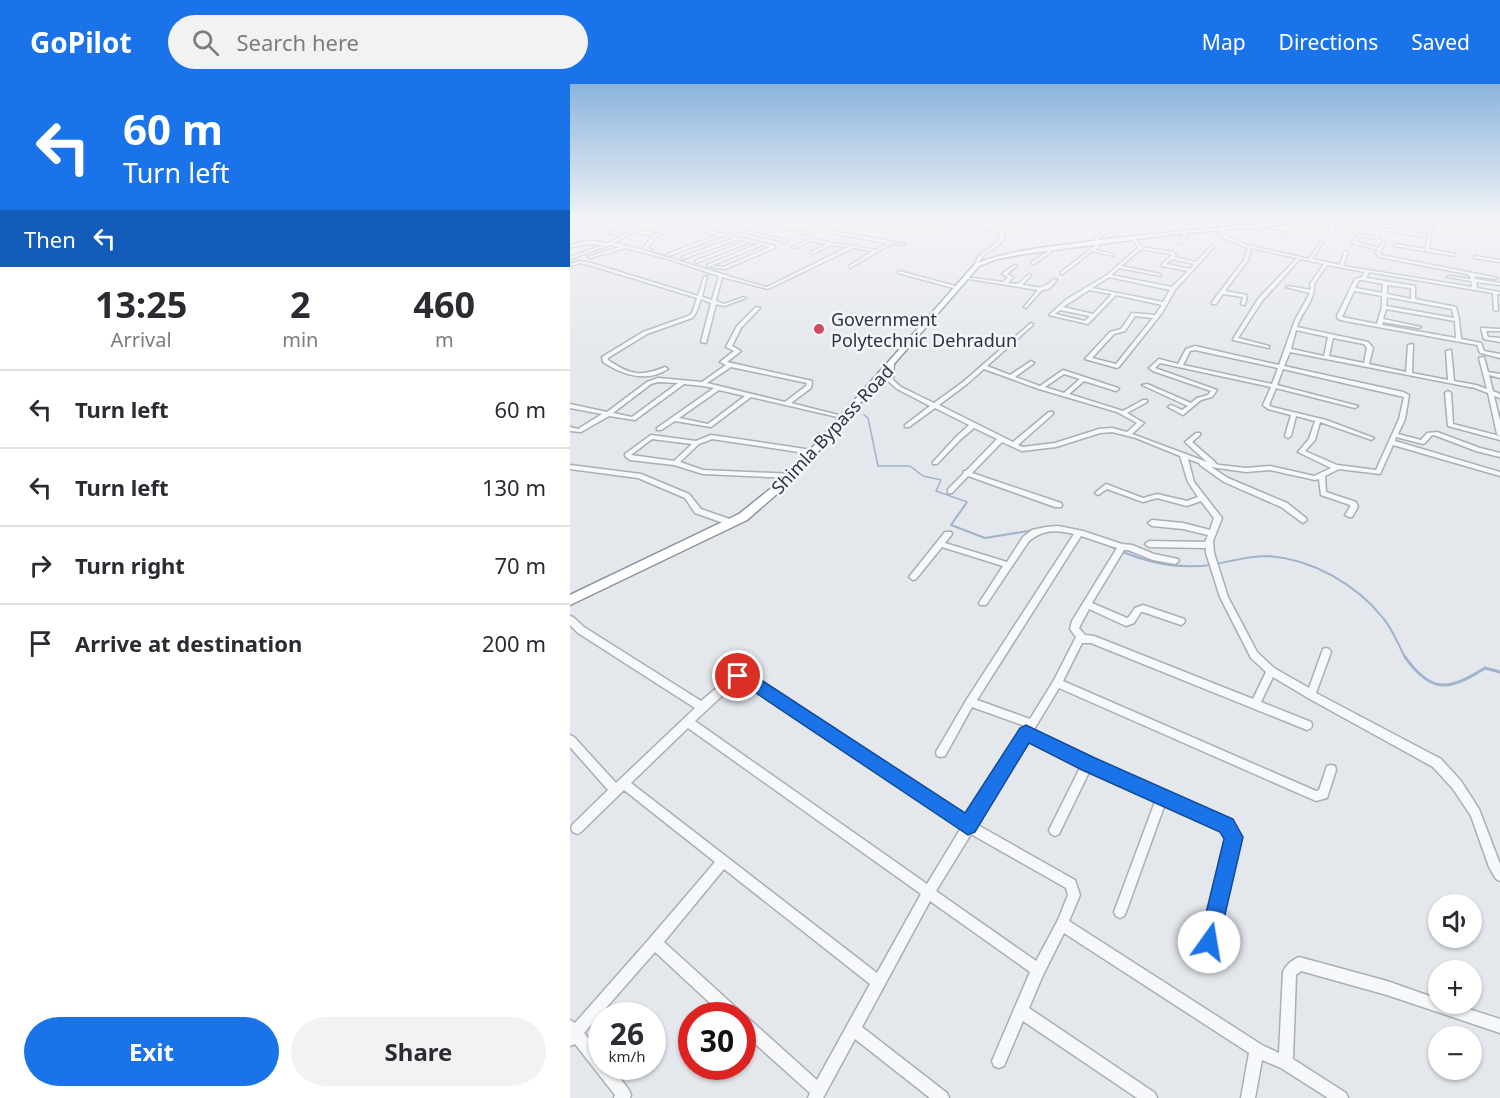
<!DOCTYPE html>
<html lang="en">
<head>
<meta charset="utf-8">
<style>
	:root { --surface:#fff; --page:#f2f2f3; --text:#2b2b33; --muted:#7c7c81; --line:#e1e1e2; --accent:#1a73e8 }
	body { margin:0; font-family:"Noto Sans",sans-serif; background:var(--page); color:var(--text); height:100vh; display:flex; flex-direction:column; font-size:22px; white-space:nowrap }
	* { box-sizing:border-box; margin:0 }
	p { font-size:20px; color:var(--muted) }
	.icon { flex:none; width:33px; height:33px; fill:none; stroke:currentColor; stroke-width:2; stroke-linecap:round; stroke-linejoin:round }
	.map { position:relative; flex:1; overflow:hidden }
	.drawer { display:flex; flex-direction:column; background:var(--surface); width:570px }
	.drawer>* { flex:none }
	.top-card { background:#1a73e8; color:#fff; overflow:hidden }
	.fabs { position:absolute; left:858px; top:810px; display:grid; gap:12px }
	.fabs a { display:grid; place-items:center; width:54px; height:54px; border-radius:50%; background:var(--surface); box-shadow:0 2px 4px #0004; font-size:30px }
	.speed { position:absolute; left:18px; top:918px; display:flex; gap:12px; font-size:30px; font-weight:700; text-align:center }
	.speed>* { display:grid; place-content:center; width:78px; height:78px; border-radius:50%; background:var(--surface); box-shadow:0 2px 4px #0004; line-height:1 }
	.speed small { font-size:15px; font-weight:400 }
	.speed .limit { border:9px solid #d22; background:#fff; color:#111 }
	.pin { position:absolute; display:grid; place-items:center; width:51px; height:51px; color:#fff; margin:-26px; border:3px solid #fff; border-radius:50%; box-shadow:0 2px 6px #0007 }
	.me { position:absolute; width:66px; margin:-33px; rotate:13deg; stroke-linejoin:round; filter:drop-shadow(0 0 4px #0008) }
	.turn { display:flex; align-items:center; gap:21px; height:126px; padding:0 24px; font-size:27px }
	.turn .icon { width:78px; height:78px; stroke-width:2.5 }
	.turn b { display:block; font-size:42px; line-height:51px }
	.then { display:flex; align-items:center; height:57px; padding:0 24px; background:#0003; gap:12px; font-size:22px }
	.eta { display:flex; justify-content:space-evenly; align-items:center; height:102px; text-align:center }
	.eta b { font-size:36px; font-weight:700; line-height:42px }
	.primary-button { display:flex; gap:12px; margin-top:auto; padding:12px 24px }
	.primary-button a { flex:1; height:69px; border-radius:36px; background:var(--accent); color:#fff; font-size:24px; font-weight:700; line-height:69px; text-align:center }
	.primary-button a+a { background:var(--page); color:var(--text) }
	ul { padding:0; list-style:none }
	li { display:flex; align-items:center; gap:18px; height:78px; padding:0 24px; border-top:2px solid var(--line) }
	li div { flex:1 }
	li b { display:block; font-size:22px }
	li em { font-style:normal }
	header { display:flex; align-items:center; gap:36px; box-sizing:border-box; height:84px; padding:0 30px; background:var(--accent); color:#fff }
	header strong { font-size:28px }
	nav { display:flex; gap:33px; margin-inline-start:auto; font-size:21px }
	.search { width:420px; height:54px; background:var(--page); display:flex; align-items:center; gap:15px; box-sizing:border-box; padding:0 21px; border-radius:33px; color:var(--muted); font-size:22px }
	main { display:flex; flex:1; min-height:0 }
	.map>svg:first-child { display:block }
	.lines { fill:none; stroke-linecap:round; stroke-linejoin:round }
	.stream-far2 { stroke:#9fb4cc; stroke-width:1.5 }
	.stream-far1 { stroke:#9fb4cc; stroke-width:2 }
	.stream { stroke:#9fb4cc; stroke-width:3 }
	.minor-casing { stroke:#a9aeb7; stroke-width:3 }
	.highway-casing { stroke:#8b94a3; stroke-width:3 }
	.minor { fill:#f7f8fa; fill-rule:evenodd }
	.highway { fill:#fff; fill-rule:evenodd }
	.route { fill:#1a73e8; stroke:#114b97; stroke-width:1.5 }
	.poi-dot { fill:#d1495b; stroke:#f4f6f9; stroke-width:2 }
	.labels { text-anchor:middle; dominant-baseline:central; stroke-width:5; stroke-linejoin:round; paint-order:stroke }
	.far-poi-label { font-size:18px; fill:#2b3445; stroke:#f4f6f9; text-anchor:start }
	.far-street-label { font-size:18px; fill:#2b3445; stroke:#f4f6f9 }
</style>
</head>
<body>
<header>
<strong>GoPilot</strong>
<div class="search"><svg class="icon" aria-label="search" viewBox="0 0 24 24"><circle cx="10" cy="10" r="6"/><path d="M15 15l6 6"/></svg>Search here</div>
<nav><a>Map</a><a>Directions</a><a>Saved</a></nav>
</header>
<main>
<section class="drawer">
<div class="top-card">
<div class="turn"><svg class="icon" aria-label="left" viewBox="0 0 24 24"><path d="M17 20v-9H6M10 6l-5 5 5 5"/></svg><div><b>60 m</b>Turn left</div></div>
<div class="then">Then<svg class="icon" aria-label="left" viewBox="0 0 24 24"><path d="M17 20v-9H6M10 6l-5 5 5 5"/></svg></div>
</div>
<div class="eta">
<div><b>13:25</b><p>Arrival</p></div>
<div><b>2</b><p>min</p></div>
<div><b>460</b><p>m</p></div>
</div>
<ul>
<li><svg class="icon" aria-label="left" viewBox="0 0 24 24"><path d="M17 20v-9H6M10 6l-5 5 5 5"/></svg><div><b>Turn left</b></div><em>60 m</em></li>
<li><svg class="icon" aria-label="left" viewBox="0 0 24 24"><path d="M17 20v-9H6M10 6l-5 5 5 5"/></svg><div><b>Turn left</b></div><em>130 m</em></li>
<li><svg class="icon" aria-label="right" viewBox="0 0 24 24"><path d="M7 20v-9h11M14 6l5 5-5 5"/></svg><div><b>Turn right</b></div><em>70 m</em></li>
<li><svg class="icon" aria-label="arrive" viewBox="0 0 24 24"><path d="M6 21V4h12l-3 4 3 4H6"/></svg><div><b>Arrive at destination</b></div><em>200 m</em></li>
</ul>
<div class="primary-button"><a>Exit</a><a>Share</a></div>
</section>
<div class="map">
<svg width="930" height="1014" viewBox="0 0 930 1014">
	<rect width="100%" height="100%" fill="#e4e7ec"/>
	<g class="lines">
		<polyline class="stream-far2" points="294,331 298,334 308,382 340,382 353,392 371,396 366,407 397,418 394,423"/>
		<g class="stream-far1">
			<polyline points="395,421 381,441 415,454 464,446"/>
			<polyline points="484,443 505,446"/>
			<path d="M534,459C568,477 603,486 641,481"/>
			<path d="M647,480C664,476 680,472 697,472C741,474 787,501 813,534C824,547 828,561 836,575"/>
		</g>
		<path class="stream" d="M835,573C862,611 880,606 915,584L930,588"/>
		<g class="minor-casing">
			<g id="minor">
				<polygon points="14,136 19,136 0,142 0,140"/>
				<path d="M37,136H42L24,142L54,151L81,136H85L67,147L73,148L98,139L90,136H96L205,162V164L155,185L141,183L143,182L154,183L200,163L192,161L138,183L137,181L188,160L180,158L126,179L125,177L176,157L168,155L113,175L112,173L164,154L152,152L98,172L97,170L148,151L117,143L87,152L77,164L82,165L81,167L73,164L83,152L64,148L44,159L70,165L178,198L197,203L278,163L261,161L242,170L241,168L257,160L240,157L225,164L222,163L240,155L306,166L317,159L254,148L253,146L277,150L306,136H311L281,150L335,160L333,161L322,159L280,184L279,182L303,167L283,164L198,205L152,193L146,217L154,220L174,213L176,214L154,222L146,220L136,259L131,258L141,219L131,215L126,229L122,234L77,250L38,274V276C60,291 71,293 95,283L98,285C76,299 53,291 33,278L32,273L73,248L118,232L122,229L127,214L19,181L10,179L0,182V180L10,177L21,179L128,212L134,193L137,192L132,213L142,216L149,192L95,174L55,164L20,174L18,173L50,163L39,161L0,175V173L33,161L19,160L0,163V161L19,157L39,159L51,152L18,142ZM102,139L112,142L86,150L77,148Z"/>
				<polygon points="175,136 181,136 243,150 241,151"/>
				<polygon points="222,136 228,136 254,142 252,143"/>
				<path d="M329,136H337L368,141L426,145V143L438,136H442L429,144L435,152C432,162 420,165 413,172C410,176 408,181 405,184L403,183L409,172L430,156L431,152L427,147L368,143Z"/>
				<polygon points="548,136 552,136 528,155 529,162 525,166 544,170 544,172 522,167 493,190 491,190 491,188 525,162 525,154"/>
				<polygon points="569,136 573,136 570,139 568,139"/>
				<polygon points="592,136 596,136 591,141 589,141"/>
				<path d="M653,136H657L659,138L654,143L653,150L677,161L739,175L751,157L753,158L742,175L770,181L774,168L776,167L778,168L773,182L902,203L901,197L877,193L879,192L901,195L900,192L897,190L809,173L806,169L808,166L782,159L788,150L805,153L807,145L766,140L762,150L760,151L758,150L763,139L753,137C768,135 791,141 808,143L809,138L811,137L862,143L863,145L812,139L811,144L859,151L860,147H862L859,165L885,170V172L824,162L825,160L855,165L858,153L810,146L807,155L790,152L786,158L809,164L813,157H815L810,169L811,171L928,194L926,195L904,192L905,195L930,199V201L906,198L907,204L930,208V210H927L928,226L926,227L924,226L923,209L799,188L796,194L845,202V215L886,223L889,236L891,255L911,259L914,267L930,270V274L910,269L907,261L775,237L768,235L767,232L785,195L792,193L795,188L757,181L744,200C746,215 731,229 727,243L798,258L803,264L799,280L836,288L838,261L843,260L842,289L878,296L876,267L881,266L884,297L906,301L917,305L909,274L914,273L918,288L930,290V294L919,291L923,307L930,310V314L924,312L930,337V352L927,350L918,309L905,304L720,268L714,282L833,308L839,311L835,335L828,350L851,356L857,349L867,348L910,364L930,369V373L906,367L864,351L861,352L855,359L853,360L826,353L825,357L930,388V392L823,361L810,390L769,385L755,392L756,408L786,418L788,423L782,433H779L775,431L780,423V421L751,411L749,395L745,396L700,386L676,388L641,383L658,394L717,419L736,434L737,436L733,439L711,423L654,398L630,381L629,379L618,375L624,398L652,434L643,457L644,469L658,513L687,568L704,584L739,604L753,565L756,564L759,565L761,568L746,609L871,675L891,697L909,725L930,780V797L926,795L919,783L901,732L883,705L863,683L738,614L703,593L691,618L741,638L742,641L741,644L737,646L521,559H512L493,597L746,707L749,706L757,682L761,681L765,682L766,686L757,714L746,717L489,604L463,647L522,676L660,737L668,748L669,759L641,877L639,882L634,884L629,882L627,877L657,759V750L652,745L595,720L556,828L554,832L550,834L546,832L544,828L586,715L520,686L489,750L485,752L481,750L479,746L511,682L458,655L406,740L505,796L510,811L499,837L692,961L709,969L713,888C716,881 722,876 729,873L817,897L868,915V920H883L930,935V949L817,911L731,887L726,891L723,975L776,1009L778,1014H758L711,984L692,976L685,1014H671L679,969L494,849L473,891L459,924L585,1009L587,1014H567L453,937L434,982L429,984L424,982L422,977L460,888L360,817L292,943L377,1009L379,1014H360L285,955L253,1014H238L240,1009L172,948V932H154L85,868L14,949L32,970V982H41L59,1006L61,1011L60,1014H44L45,1011L5,960L0,962V936L5,939L80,854L145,778L54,706L11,748L7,750L3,748L1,744L3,740L38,706L0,663V651L4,653L46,699L125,624L8,549L0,541V532L3,533L14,543L131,617L162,591L174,589L177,590L397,735L455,642L402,623L375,672L371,673L367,672L366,668L397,615L504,450C486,446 474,445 459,457L416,521H410L409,519L433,482L372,463L346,495L343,496L339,493L375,448H381L382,450L375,459L437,478L453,453L462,446L476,443L488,442L513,447L552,460L562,461L584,470L608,475L609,477L605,480L583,476L558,466H554L522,519L557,534H558L565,524L573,521L614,535L615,537L614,539L611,541L573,528H571L564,539L556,542L519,525L509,544L515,551L524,552L683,615L696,588L681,574L650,513L636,469V464L579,463L575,460L579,457L635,458L638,451L613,445L582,442L578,439L582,436L613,439L640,446L644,434L631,417L617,422L587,414L573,418L537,405L528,411L525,409L536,400L573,414L587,410L617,417L628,413L618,398L610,372L566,354L542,348L530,349L486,363L452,367L432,358L402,389L491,419L492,421L491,423H485L398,392L382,409H378V405L393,390L394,387H396L427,355L404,344L391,355L367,380H363V378L386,353L399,341L365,324L339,343H335V341L360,322L327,305L317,296L319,281L324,280L323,296L331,303L364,319L393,298L461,239L463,240V241L417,282L440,291L461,277L464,279L463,280L445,293L470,302L493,286L548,304L549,305L546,307L514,297L499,310L553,327L573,316H577V318L557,329L574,339L562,350L637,378L615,358L626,349H630V351L622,358L645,378L646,380L649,381L676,384L700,382L744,392L761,384L728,368L739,355L745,337L726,332L721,352L718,354L716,353L715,352L721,331L698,325L693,321L701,303L590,279L585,284L647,306L642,313L631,316L613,331L598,323L601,321L612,326L618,322L572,301L577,300L621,319L627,314L638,311L641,307L583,287L579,284L589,275L608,280L616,265L625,262L709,281L725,236L740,209L716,203L718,202L741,206L740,200L754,180L730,175L692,217L668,254L699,262V264L663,256V255L688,215L727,174L681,164L678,176L655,207L677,211L675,221L671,220L673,213L653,210L646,220H642V218L674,176L678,164L650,152V143L655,138ZM789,196H792L813,200L812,209L785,204ZM817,201L841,204V215L817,210ZM784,207L812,212V223L807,240L772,233ZM817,213L882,225L884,234L816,222ZM816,225L885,237L886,254L812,241L813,238L849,244L851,243L813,235ZM726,246L758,253L754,272L721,265ZM763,254L794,260L797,264L794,279L759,272ZM625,266L708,284L702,300L613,281L620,267ZM414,285L469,305L547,328L567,339L557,348L542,344L529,345L485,359L453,363L448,361L483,330V328H479L443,358L369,321L397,300ZM713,285L834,313L829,335L806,386L767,381L735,367L745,356L750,338L799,355L801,356L804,354L756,336L702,323L699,321L706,304L785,324L788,322L707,301ZM494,290L510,295L494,309L475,303ZM511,452L547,464L502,537L500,545L506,553L484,596L460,635L407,616ZM173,597L391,744L357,800L125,637L167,598ZM118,644L351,810L307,889L61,699ZM401,750L496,804L498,811L488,836L466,877L366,807ZM154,785L300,900L247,996L177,933L172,931L170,927L94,858Z"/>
				<polygon points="144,139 215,156 217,157 215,158 143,141"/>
				<polygon points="674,141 716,149 718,150 716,151 673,143"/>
				<polygon points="614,146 617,147 617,152 610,160 608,160 613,152"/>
				<path d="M562,152H564L571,163L603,168L606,171L604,173L626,178L641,162L644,163L605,206L592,229L549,283L547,284L515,275L540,248L551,245L562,229L585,231L592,221L546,211L518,240L479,231L497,215L537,191L568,164ZM571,165L601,170L602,171L592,180V182L618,187L602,203L541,191L549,184L591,192L590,190L551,182ZM602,175L624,180L620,185L596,180ZM539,193L600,206L593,218L522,204ZM519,206L542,210L523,230L493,223ZM490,226L520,232L515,237L485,230ZM565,232L583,234L546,280L522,274L544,250L555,247Z"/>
				<polygon points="479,163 482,164 481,168 464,180 462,180 462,178 478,167"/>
				<polygon points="905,172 930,176 930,178 904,174"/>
				<path d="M444,181L447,182L437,190L443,193L438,199L448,200L459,190L461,191L452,201C468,203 471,207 484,195L487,196L479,205L472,206L456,224L454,223L468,206L393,194L395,193L433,198L438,193L432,190Z"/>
				<polygon points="329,187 389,203 389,204 387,205 328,189"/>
				<path d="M186,223L190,224L171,244L162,262L171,267L157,278L242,297L241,304L221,319L276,333V335L181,313L141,343L105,337L91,346H87V344L144,304L133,302L114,300L65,336L39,332L11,348L0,347V343L8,345L32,330L0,324V320L37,328L77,298L88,294L132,298L156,281L150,278L164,267L156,263L167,242ZM161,283L237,299L236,302L215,318L137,299ZM88,298L108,299L62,333L43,329L81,300ZM149,306L175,312L138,340L109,334Z"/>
				<polygon points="911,244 930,245 930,247 916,247 918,253 930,254 930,258 914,255"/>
				<polygon points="878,307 881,309 883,340 930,352 930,356 878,342 875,309"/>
				<path d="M81,351L126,357L141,351L242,366L245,368L242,370L142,355L129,360L110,378L133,386L224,390V394H222L133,390L104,381L60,376L55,372V370ZM82,355L122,360L104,377L61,371Z"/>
				<polygon points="0,381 71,390 119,410 131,425 165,437 166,439 162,442 125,429 115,414 68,394 0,385"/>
			</g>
		</g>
		<g class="highway-casing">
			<path id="highway" d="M742,136H763L606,150L454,170L427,175L409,182L225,394L177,436L0,521V511L169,430L219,390L405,180C442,165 483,163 522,157C595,148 668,142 742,136Z"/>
		</g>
		<use href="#minor" class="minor"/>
		<use href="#highway" class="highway"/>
	</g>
	<linearGradient id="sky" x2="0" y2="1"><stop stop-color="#8bb4dd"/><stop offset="0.49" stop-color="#f3f4f6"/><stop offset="1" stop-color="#f3f4f6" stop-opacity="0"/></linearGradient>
	<rect width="930" height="278" fill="url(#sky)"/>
	<polygon class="route" points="168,586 179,588 395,729 450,644 456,641 525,674 663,735 673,753 647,865 639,868 632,865 629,858 654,755 650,748 512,686 459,659 405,748 398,751 171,599 163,597 160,592 163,588"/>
	<circle class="poi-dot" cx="249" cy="245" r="6"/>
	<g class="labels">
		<g class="far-poi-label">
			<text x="261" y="235">Government<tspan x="261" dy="21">Polytechnic Dehradun</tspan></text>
		</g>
		<g class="far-street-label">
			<text transform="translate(262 345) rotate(-47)">Shimla Bypass Road</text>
		</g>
	</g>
</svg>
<div class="fabs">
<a><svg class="icon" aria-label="sound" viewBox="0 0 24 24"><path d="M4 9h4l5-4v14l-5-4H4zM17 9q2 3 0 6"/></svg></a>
<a>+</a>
<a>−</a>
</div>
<div class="speed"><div>26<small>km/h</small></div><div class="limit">30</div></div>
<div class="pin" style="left:168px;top:592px;background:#d93025"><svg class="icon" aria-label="arrive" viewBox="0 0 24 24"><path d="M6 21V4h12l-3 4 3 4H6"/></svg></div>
<svg class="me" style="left:639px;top:858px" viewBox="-20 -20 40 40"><circle r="19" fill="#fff"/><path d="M0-13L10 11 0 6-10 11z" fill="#1a73e8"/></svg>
</div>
</main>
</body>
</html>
